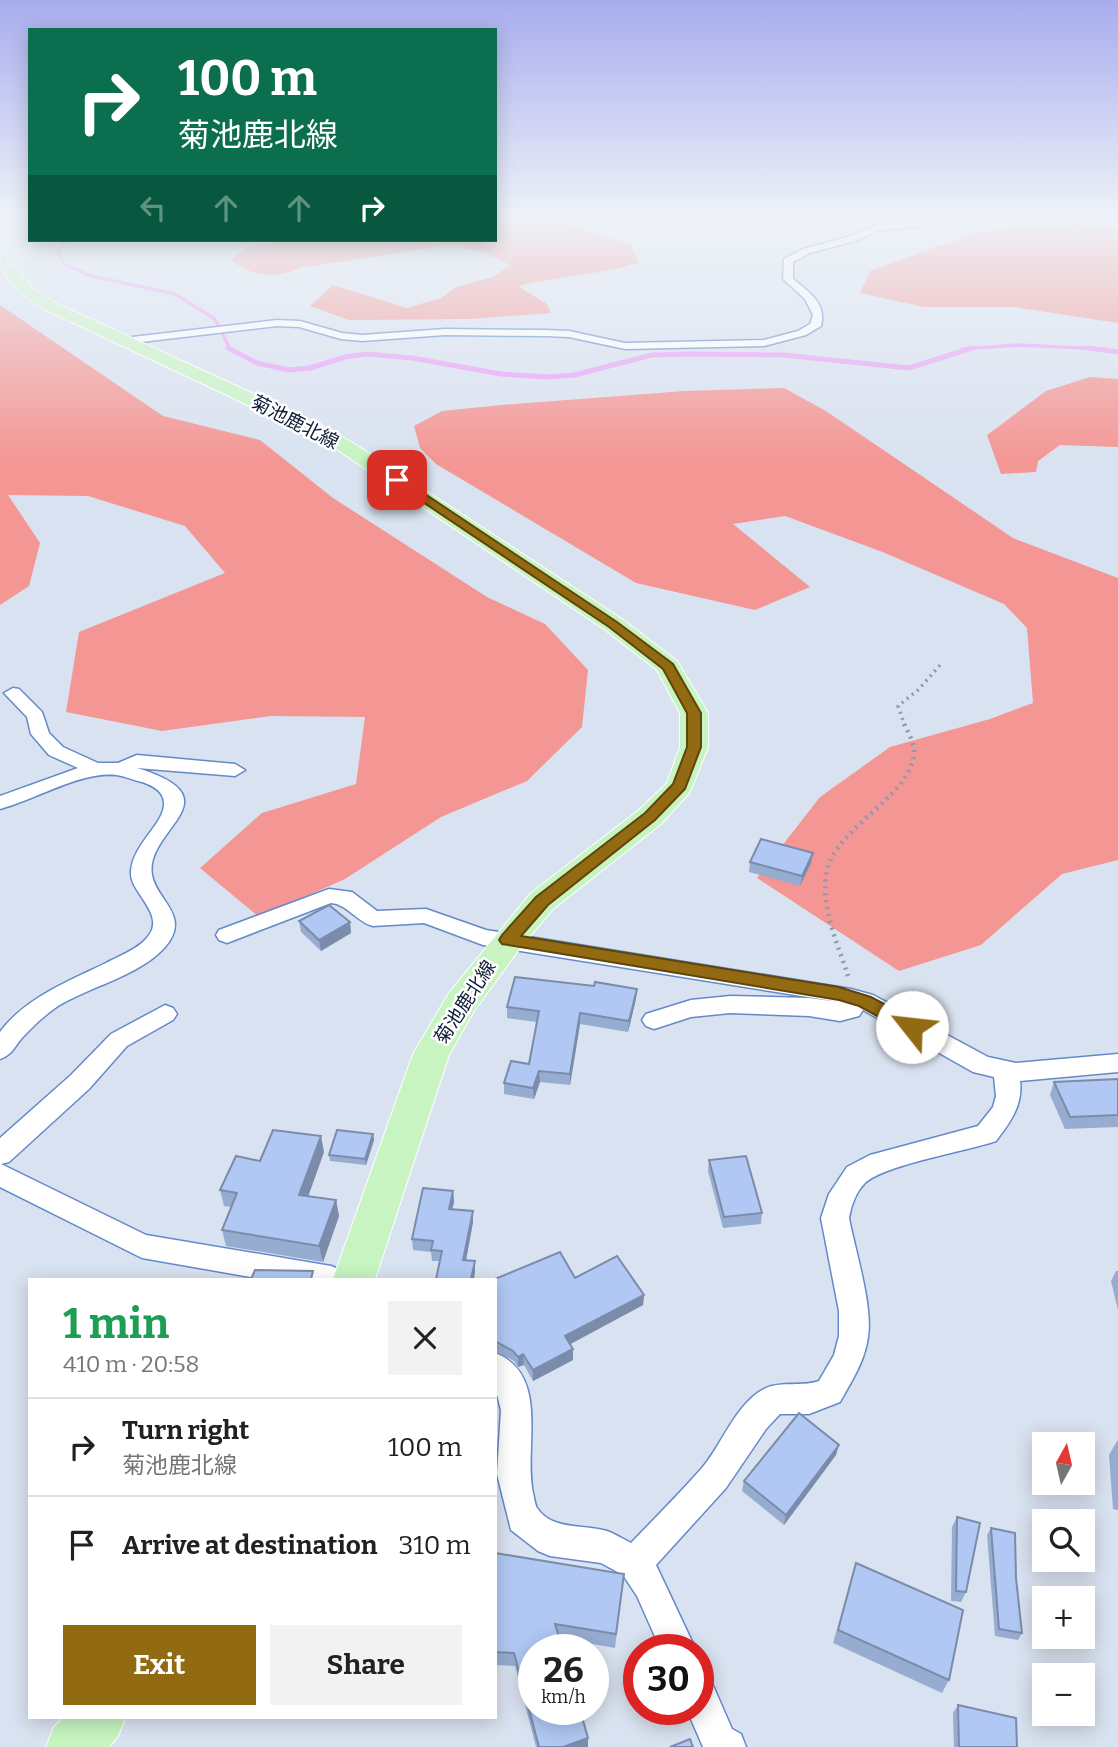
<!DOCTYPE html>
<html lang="en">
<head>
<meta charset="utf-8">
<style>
	:root { --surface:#fff; --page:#f2f2f2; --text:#202124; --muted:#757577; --line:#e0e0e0; --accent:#916a11 }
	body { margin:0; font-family:Bitter,"Noto Sans JP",serif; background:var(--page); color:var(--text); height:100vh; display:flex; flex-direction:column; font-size:26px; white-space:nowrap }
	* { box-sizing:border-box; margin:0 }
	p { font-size:23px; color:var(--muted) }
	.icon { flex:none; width:38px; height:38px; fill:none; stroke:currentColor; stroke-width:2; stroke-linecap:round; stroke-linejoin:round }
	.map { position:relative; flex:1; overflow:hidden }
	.sheet { position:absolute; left:28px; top:1278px; width:469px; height:441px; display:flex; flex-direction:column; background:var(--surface); border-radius:0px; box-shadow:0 4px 18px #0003 }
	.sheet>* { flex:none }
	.top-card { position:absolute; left:28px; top:28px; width:469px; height:214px; border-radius:0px; box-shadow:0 4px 18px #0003; background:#0b6e4f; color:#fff; overflow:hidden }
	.needle { width:46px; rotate:8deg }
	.controls { position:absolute; left:1032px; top:1432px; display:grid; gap:14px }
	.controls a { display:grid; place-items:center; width:63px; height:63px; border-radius:0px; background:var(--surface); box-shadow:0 4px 18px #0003; font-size:35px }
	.speed { position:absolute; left:518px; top:1634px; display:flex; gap:14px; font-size:35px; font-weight:700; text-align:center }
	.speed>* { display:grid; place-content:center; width:91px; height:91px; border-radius:50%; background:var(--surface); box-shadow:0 4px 18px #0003; line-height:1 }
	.speed small { font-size:18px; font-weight:400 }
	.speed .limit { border:10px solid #d22; background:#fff; color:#111 }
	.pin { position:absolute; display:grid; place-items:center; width:60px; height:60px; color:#fff; margin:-30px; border-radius:14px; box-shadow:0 4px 10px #0006 }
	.me { position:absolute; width:77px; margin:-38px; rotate:299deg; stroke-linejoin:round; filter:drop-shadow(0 0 5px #0008) }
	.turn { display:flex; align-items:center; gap:24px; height:147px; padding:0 35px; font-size:32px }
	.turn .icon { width:91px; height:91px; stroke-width:2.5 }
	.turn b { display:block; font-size:49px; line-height:60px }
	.lanes { display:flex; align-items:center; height:66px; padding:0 35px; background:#0003; justify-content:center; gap:35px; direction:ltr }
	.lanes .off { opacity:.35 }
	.round { display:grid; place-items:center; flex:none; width:74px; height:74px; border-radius:0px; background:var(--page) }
	.headline { display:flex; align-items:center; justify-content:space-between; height:119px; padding:0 35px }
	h1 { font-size:42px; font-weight:700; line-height:52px; color:#1e9e55 }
	.primary-button { display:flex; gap:14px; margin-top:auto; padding:14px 35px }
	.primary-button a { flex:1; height:80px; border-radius:0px; background:var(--accent); color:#fff; font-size:28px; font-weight:700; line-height:80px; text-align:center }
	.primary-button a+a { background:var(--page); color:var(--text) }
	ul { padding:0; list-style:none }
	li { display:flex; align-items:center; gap:21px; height:98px; padding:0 35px; border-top:2px solid var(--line) }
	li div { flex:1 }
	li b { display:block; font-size:26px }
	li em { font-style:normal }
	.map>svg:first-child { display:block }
	.forest { fill:#f49694 }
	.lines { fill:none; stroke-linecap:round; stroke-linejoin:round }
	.stream-far1 { stroke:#e9a0f6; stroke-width:3.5 }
	.stream { stroke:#e9a0f6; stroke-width:5 }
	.minor-casing { stroke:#6489cb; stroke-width:3 }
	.primary-casing { stroke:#fff; stroke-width:2 }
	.path-far1 { stroke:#8d98aa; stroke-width:3.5; stroke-dasharray:2 4.5; stroke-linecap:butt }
	.path { stroke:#8d98aa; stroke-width:4.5; stroke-dasharray:2 5; stroke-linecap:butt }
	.minor { fill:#fff; fill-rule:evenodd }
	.primary { fill:#c7f4c1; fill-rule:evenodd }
	.wall { fill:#97acd1 }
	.shaded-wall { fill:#7b8caa }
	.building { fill:#b0c8f3; stroke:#7b8caa; stroke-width:2 }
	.route { fill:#916a11; stroke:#5e450b; stroke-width:2 }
	.labels { text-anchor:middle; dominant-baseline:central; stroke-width:5; stroke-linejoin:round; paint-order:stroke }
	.street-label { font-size:19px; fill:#0d1b35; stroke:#fff }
</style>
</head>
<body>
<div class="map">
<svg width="1118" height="1747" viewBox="0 0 1118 1747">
	<rect width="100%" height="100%" fill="#d9e2f0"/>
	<g class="forest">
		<path d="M495,217H545L631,245L638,263C599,275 558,276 518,286L547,304L551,313L470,319L349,320L310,306L333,285L407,308L441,298L456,287L493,277L510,265L483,252L449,245L301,268C276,279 252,277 231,260L246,248L283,240H495Z"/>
		<polygon points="1073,224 1118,226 1118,323 1014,307 924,307 860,293 870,271 977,232"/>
		<polygon points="0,305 163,416 260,440 333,498 487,597 545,624 588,670 582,727 527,781 441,817 345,879 259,917 200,868 262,813 356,784 365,717 271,716 162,731 66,712 79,632 225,573 185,526 88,496 8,495 40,543 29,586 0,605"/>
		<polygon points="1090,377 1118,379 1118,447 1060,445 1038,461 1036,472 1001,474 987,435 1046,391"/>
		<polygon points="784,388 826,411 1013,538 1118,578 1118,860 1062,874 981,945 899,971 757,878 820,797 890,747 990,719 1033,703 1027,628 1004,604 880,551 785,516 733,524 810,587 755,610 636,583 436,464 420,448 414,426 442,411 501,405 684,391"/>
	</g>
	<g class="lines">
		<g class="stream-far1">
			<polyline points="6,217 30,221"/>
			<polyline points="65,240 58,252 64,264 91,276 175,294 215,319 230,349"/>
			<polyline points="962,349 1018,345 1103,349"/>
		</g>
		<g class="stream">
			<polyline points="228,348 257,363 289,370 310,368 345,357 367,354 412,358 501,374 547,377 574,375 652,355 690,354 783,355 909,368 972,348"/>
			<polyline points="1088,348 1118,352"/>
		</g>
		<g class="minor-casing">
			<g id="minor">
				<path d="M931,217H942L923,226L880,230L858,240L810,253L793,262V279C809,292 827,303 821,326L806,335L764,346L625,349L569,337L545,336L445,335L362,341L341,339L299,327L277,326L124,344L118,341L124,338L277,320L300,321L342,333L362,335L445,329L545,330L569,331L625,343L764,340L798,331L810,324L813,315L805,299L783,279L784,259L803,249L851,236L876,225L922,220Z"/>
				<path d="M13,688L19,689L42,712L49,733L63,747L98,763H118L137,755L235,764L245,770L235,776L137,768C238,799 144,829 152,875C156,900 192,916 165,947C141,975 89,987 58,1006C46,1014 32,1027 22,1038C14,1047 12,1055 0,1059V1032C25,998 69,981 106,963C119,956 136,950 146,939C169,915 129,893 131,872C132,844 166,823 164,802C163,790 151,785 142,782C133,780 125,776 116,775C81,771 35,800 0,809V796L78,768L49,755L31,734L27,717L4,693Z"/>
				<path d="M329,889L352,892L377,911L426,909L486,930L851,989L873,995L988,1057L1016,1063L1118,1054V1072L1020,1081C1023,1106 1010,1122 996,1141C967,1151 884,1165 865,1183C856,1192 851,1206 849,1218C855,1250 873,1306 868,1337C865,1361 851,1382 840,1402L809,1414H780L766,1429L726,1488L656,1565L696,1650H661L637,1596L623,1575L601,1563L550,1556L538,1551L511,1530L497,1474L501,1410L495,1387V1353C551,1375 523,1447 533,1493C534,1497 535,1505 537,1508C552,1531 585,1524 607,1531C615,1534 623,1539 631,1543C655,1518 679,1494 702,1468C722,1445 736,1402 766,1388C782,1381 802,1387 819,1381L834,1355L839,1336V1311L821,1218L829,1194L847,1167L870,1155L978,1126L993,1107L996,1096L994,1077L973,1072L863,1010L859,1016L840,1021L809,1016L730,1013L691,1017L654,1029L646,1026L642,1020L646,1014L691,1000L730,996L809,998L839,1002L483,945L424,923L373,926C357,922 347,904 331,903L227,943L219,940L216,935L219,930Z"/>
				<polygon points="165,1005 173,1008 177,1014 173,1020 127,1046 89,1089 9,1162 1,1164 146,1235 331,1266 341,1270 345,1279 262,1279 142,1258 0,1187 0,1138 71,1075 111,1034"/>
				<polygon points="698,1676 711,1681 732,1729 741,1734 746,1747 703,1747 687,1710 698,1710"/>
			</g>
		</g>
		<g class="primary-casing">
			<g id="primary">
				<path d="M0,254L5,255L33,289L56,303L317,423L353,443L622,619L677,661L708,713V747L690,792L661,824L553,909L520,948L474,1011L449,1055L375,1279H333L413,1054L449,993L531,893L639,810L667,783L680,747V713L657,670L604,629L339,451L303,431L44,309C23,296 0,280 0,254Z"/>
				<polygon points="64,1717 126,1717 118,1736 109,1747 46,1747 54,1727"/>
			</g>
		</g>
		<polyline class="path-far1" points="905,726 898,706 918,690 941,664"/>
		<path class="path" d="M848,976C838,944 819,905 827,870C838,825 916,794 914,749C913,741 908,732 904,724"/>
		<use href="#minor" class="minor"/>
		<use href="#primary" class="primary"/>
	</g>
	<g class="wall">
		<polygon points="750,862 811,863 800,886 749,872"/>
		<polygon points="299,921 350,922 351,933 321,951 301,932"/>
		<polygon points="636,999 628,1032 580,1024 570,1085 540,1082 534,1099 504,1094 504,1083 529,1064 537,1022 507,1018 507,1007"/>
		<polygon points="1118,1079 1118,1127 1065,1129 1050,1095 1054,1082"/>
		<polygon points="373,1134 374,1140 366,1165 330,1161 329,1155"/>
		<polygon points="324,1152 308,1196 336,1200 339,1216 323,1262 226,1246 222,1230 231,1207 224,1206 220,1190 260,1161"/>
		<polygon points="709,1160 762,1213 761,1224 723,1228 708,1171"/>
		<polygon points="453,1191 454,1202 452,1209 473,1222 466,1260 475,1261 475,1272 440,1261 432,1261 431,1252 413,1250 412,1239"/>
		<polygon points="1116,1271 1118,1271 1118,1310 1111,1281"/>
		<polygon points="575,1278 644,1295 643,1305 570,1344 573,1360 533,1381 524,1365 518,1367 514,1361 495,1351 495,1279"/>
		<polygon points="1117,1441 1118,1441 1118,1510 1113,1509 1109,1455"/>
		<polygon points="836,1455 784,1525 742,1491 744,1481"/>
		<polygon points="957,1517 966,1592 961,1602 951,1601 952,1527"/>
		<polygon points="991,1528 1016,1578 1022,1633 1018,1640 995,1636 987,1535"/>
		<polygon points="495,1553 624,1574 615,1648 559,1638 588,1747 536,1747 515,1666 495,1665"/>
		<polygon points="856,1563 949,1680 942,1693 833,1643"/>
		<polygon points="958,1705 1017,1747 954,1747 953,1713"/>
	</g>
	<g class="shaded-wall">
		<polygon points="813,853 811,863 800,886 802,876"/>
		<polygon points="350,922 351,933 321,951 319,940"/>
		<polygon points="637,989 636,999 628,1032 629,1021"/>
		<polygon points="580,1013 580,1024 570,1085 570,1074"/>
		<polygon points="539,1071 540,1082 534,1099 533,1088"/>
		<polygon points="373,1134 374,1140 366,1165 365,1159"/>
		<polygon points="321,1136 324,1152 303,1211 299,1195"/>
		<polygon points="453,1191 454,1202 450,1219 449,1209"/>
		<polygon points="336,1200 339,1216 323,1262 319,1246"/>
		<polygon points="473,1211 473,1222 464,1271 463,1260"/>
		<polygon points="475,1261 475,1272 474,1279 471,1279"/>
		<polygon points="644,1295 643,1305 565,1347 565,1336"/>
		<polygon points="573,1349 573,1360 533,1381 533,1370"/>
		<polygon points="523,1354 524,1365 518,1367 518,1357"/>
		<polygon points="839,1445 836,1455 784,1525 786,1515"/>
		<polygon points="588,1738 588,1747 563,1747"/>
	</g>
	<g class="building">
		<polygon points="761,839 813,853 802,876 750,862"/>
		<polygon points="329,905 350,922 319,940 299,921"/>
		<polygon points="515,977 594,986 595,982 637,989 629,1021 580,1013 570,1074 539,1071 533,1088 504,1083 511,1061 529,1064 539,1011 507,1007"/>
		<polygon points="1118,1079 1118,1115 1070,1117 1054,1082"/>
		<polygon points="273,1130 321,1136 299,1195 336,1200 319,1246 222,1230 237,1193 220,1190 236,1156 260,1161"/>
		<polygon points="337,1130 373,1134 365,1159 329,1155"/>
		<polygon points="746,1156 762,1213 724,1217 709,1160"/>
		<polygon points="423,1188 453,1191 449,1209 473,1211 463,1260 475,1261 471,1279 436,1279 442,1251 431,1250 433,1241 412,1239"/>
		<polygon points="560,1252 575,1278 617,1256 644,1295 565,1336 573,1349 533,1370 523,1354 518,1357 513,1351 495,1341 495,1279"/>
		<polygon points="255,1270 313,1271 311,1279 251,1279"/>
		<polygon points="799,1413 839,1445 786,1515 744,1481"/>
		<polygon points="957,1517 980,1523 966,1592 956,1591"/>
		<polygon points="991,1528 1015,1533 1016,1578 1022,1633 999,1629"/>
		<polygon points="495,1553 624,1574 616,1634 555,1624 563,1650 534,1650 534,1710 580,1710 588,1738 563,1747 539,1747 514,1653 495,1652"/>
		<polygon points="856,1563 963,1610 949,1680 838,1630"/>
		<polygon points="958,1705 1016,1718 1017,1747 959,1747"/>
		<polygon points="690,1739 693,1747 670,1747"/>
	</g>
	<linearGradient id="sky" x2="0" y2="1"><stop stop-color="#a8acee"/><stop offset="0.47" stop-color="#eef2f8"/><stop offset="1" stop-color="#eef2f8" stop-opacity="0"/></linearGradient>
	<rect width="1118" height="461" fill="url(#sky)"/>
	<polygon class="route" points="393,478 401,478 617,622 673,664 701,713 701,747 685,789 655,820 548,905 521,936 839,987 871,997 918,1022 921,1027 918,1032 906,1032 859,1006 839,1000 502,944 499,940 502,935 536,897 645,813 673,784 687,747 687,713 663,669 609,627 393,482"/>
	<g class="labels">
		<g class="street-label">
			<text transform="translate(295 422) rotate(27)">菊池鹿北線</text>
			<text transform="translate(465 1002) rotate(-57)">菊池鹿北線</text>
		</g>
	</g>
</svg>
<div class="controls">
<a><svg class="needle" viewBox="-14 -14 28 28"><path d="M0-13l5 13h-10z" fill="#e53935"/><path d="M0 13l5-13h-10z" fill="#757577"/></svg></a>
<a><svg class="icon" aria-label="search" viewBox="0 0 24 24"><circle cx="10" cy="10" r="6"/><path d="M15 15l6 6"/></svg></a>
<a>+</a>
<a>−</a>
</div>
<div class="speed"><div>26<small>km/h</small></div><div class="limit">30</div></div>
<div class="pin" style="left:397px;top:480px;background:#d93025"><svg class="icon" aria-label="arrive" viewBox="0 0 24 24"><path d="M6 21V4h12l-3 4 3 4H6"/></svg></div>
<svg class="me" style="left:912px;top:1027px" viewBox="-20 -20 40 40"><circle r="19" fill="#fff"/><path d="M0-13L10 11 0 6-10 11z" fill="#916a11"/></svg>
<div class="top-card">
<div class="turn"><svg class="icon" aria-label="right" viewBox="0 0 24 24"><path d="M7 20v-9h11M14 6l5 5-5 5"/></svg><div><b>100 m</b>菊池鹿北線</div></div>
<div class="lanes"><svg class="icon off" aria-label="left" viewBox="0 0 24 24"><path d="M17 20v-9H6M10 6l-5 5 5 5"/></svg><svg class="icon off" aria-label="ahead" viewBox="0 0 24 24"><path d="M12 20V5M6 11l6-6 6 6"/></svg><svg class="icon off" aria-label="ahead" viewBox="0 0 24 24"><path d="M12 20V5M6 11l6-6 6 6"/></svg><svg class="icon" aria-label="right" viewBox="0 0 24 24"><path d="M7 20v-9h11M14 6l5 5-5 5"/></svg></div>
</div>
<section class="sheet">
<div class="headline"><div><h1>1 min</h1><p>410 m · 20:58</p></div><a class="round"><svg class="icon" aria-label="close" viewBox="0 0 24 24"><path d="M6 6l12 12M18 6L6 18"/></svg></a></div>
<ul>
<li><svg class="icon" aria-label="right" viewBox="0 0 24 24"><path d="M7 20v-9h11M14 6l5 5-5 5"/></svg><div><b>Turn right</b><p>菊池鹿北線</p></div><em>100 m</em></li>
<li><svg class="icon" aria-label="arrive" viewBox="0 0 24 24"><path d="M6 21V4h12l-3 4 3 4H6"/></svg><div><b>Arrive at destination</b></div><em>310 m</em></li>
</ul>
<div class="primary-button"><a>Exit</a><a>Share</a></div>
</section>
</div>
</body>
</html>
